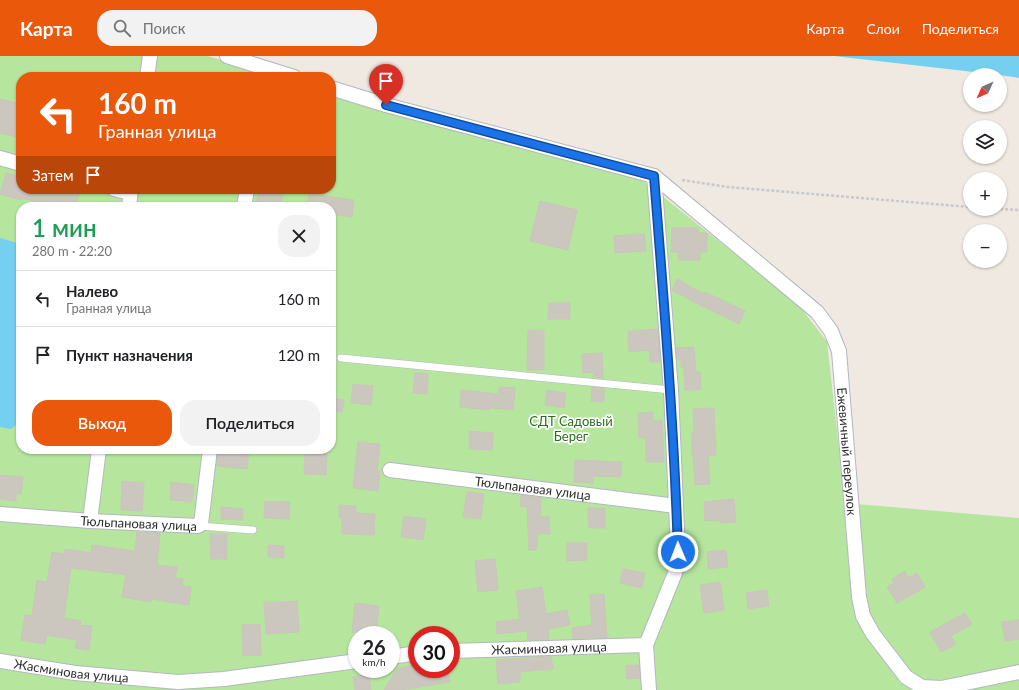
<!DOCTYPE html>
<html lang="ru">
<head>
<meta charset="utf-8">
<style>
	:root { --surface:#fff; --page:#f2f2f2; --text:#202124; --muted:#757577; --line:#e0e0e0; --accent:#ea580c }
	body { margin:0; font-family:Lato,sans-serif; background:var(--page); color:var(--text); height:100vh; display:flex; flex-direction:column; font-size:15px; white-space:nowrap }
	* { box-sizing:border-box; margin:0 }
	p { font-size:13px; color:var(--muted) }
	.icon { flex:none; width:22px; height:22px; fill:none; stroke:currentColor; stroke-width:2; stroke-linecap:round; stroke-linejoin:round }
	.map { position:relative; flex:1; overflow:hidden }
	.side { position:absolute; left:16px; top:146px; width:320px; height:252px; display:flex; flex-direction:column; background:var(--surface); border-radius:16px; box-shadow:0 1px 3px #0004 }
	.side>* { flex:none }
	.banner { position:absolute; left:16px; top:16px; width:320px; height:122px; border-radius:16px; box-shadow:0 1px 3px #0004; background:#ea580c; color:#fff; overflow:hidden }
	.needle { width:26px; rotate:225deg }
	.fabs { position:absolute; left:963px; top:12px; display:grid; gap:8px }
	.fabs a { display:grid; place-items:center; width:44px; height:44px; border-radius:50%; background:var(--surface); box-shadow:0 1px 3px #0004; font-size:20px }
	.speed { position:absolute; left:348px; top:570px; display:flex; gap:8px; font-size:20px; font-weight:700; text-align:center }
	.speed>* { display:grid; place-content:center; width:52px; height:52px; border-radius:50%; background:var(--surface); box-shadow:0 1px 3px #0004; line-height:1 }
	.speed small { font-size:10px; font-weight:400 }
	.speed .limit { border:6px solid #d22; background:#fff; color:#111 }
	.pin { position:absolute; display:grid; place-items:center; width:34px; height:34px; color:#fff; margin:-41px -17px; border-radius:50% 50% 50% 0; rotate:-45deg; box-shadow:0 0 4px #0007 }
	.pin .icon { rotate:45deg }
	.me { position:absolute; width:44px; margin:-22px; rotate:359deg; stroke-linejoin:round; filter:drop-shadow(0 0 3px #0008) }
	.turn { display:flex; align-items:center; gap:14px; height:84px; padding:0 16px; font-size:18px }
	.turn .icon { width:52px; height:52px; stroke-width:2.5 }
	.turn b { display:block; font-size:28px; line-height:34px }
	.then { display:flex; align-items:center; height:38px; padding:0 16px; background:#0003; gap:8px; font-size:15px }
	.round { display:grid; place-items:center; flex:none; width:42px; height:42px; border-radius:16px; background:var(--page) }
	.summary { display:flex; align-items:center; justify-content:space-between; height:68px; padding:0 16px }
	h1 { font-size:24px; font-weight:600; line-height:30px; color:#1e9e55 }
	.primary-button { display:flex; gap:8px; margin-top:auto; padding:8px 16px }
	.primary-button a { flex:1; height:46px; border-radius:16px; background:var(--accent); color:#fff; font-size:16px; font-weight:600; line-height:46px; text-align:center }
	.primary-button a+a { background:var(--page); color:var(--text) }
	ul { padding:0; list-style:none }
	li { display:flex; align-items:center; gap:12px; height:56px; padding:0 16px; border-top:1px solid var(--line) }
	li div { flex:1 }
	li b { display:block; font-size:15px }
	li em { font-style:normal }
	header { display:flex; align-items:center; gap:24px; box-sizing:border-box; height:56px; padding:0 20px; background:var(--accent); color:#fff }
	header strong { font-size:19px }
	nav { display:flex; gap:22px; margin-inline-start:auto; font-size:14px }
	.search { width:280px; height:36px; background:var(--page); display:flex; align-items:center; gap:10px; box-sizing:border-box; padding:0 14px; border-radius:16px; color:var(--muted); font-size:15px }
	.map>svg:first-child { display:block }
	.green { fill:#b6e59e; fill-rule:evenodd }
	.water { fill:#75cff0 }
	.building { fill:#cbc7bf; stroke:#cbc5ba }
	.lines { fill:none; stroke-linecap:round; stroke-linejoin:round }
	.lane-casing { stroke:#b4b7c1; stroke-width:8 }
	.street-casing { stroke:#b4b7c1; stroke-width:16 }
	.path { stroke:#c9c9c9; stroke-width:2.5; stroke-dasharray:3 2; stroke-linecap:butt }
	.lane { stroke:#fff; stroke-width:7 }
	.street { stroke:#fff; stroke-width:14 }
	.route-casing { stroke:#114b97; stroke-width:10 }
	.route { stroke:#1a73e8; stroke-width:7 }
	.labels { text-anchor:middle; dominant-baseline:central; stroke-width:3.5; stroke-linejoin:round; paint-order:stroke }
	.park-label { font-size:13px; fill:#2c6e1b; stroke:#fff }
	.street-label { font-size:13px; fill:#2e2e2e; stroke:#fff }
</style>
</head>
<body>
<header>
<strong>Карта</strong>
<div class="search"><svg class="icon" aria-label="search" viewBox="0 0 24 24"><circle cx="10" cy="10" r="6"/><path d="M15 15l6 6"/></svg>Поиск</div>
<nav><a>Карта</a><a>Слои</a><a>Поделиться</a></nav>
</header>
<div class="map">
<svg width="1019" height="634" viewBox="0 0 1019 634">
	<rect width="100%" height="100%" fill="#efe9e1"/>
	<path class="green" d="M0,0H208L273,21H21V133H331V38L642,124L798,248L827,286L845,447L1019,462V634H0ZM21,151H331V393H21ZM357,579H391V613H357ZM417,579H451V613H417Z"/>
	<g class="water">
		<polygon points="834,0 1019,0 1019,22 1000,19"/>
		<polygon points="0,182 21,188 21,365 11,373 0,371"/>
	</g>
	<g class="building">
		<polygon points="0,43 21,48 21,82 0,77"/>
		<polygon points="6,117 21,121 21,133 80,133 76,151 58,151 21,142 21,144 0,138"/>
		<polygon points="259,133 284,133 280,151 256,147"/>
		<polygon points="309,138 354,144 352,161 331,158 331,151 307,151"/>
		<polygon points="540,145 577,154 568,194 530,185"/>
		<polygon points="672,172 698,172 698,177 707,177 707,196 700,196 700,204 678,204 679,196 671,196"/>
		<polygon points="644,178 646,195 615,197 614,180"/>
		<polygon points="677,223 704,238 705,236 745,255 739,268 694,246 672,234"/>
		<polygon points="549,247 570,247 570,263 548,263"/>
		<polygon points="658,273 660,306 650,306 649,294 629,296 628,275"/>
		<polygon points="528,274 544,275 544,314 527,314"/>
		<polygon points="694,291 696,316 700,316 701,333 685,334 684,311 681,311 681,304 677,304 676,292"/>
		<polygon points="602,297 603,322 593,321 594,316 583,317 582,298"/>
		<polygon points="415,317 428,318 427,338 413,337"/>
		<polygon points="353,328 373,330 371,349 351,347"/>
		<polygon points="499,331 515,332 513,354 489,352 489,354 460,351 461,334 499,338"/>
		<polygon points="592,331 604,332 604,346 591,345"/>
		<polygon points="547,334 566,337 564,352 545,349"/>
		<polygon points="331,342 344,344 342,356 331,355"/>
		<polygon points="714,352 716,399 708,399 710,428 695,429 693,399 692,399 692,377 694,377 693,353"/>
		<polygon points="653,356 653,365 662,364 664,406 646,406 646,382 639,382 638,357"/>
		<polygon points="469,375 493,377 492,394 469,393"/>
		<polygon points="358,386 380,388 377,415 380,415 378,435 353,432"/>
		<polygon points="218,393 249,393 247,413 217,410"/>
		<polygon points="305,396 327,398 326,419 304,418"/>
		<polygon points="575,404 622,406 621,421 593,420 593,427 574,426"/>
		<polygon points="0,419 23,421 21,438 16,437 16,445 0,443"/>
		<polygon points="122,425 144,427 142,455 121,454"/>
		<polygon points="171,426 194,429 192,446 170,444"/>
		<polygon points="467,436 484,438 481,463 463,461"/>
		<polygon points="521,439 541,442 540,461 549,460 550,478 538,478 536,494 529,494 527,451 520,450"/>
		<polygon points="734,443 736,466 720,467 720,464 705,465 704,446"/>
		<polygon points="265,445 290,446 289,463 264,462"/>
		<polygon points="339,449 356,450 356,457 375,458 374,479 342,478 342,463 339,462"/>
		<polygon points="221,451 243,453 243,464 221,463"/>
		<polygon points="588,452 605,452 605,472 589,472"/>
		<polygon points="404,460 426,463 423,484 401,481"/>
		<polygon points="137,476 160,477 157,509 177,511 175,522 183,523 182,530 191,531 189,549 151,543 151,546 122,541 126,519 71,512 64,562 81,565 80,569 92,570 89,594 75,592 77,584 47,579 45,588 21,584 25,559 32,560 37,524 47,526 52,496 64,498 65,493 91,497 92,489 135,495"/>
		<polygon points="210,478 227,478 227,503 211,503"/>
		<polygon points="567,487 587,487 587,504 567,505"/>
		<polygon points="268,489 284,490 284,502 268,501"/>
		<polygon points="726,494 728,511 708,513 707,496"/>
		<polygon points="495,503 498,534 478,536 475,505"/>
		<polygon points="623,513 645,517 642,532 620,527"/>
		<polygon points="905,515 908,522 917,517 925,531 897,547 887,531 894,527 892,523"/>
		<polygon points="720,526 724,554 704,557 700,529"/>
		<polygon points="542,531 546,558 567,554 570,569 548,573 549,583 528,584 527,575 497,578 496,566 520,563 516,535"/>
		<polygon points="767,534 769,550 748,553 746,537"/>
		<polygon points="604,538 607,582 593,582 593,581 573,583 572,572 592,569 590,539"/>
		<polygon points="297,545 299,576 266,578 264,547"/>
		<polygon points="355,547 379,550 376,579 352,576"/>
		<polygon points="965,557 972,568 951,580 956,588 941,596 930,576"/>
		<polygon points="1019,564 1019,583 1005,585 1002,566"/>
		<polygon points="260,568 261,599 243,600 242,569"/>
		<polygon points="551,600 553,613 520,616 520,626 498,628 496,604"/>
		<polygon points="417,609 417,613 448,613 450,626 402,634 384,634 398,612"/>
		<polygon points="639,609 640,622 627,623 626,610"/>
		<polygon points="369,618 371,634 355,634 353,621"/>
	</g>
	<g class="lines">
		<g class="lane-casing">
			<g id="lane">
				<polyline points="341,302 671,334"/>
				<polyline points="199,470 253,474"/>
			</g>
		</g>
		<g class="street-casing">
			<g id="street">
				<polyline points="227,0 294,21"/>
				<polyline points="147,21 150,0"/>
				<path id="s1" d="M331,32L386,49L654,120L817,256L831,275L839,295L859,541L863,560L873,578L906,621L922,631L941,632L1019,616"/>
				<polyline points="0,102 21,108"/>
				<polyline points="114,133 130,137"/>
				<polyline points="129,151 131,133"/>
				<polyline points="244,151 247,133"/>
				<path id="s2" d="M390,414L676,450"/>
				<path id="s3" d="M0,458L90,465L198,470L201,468L210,393"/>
				<polyline points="90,465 99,393"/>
				<path id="s4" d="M451,595L646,589"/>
				<polyline points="391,601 417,597"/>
				<path id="s5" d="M0,605L75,617L178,626L224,623L357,605"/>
				<polyline points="649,634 646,589 675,517 678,496 676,450 671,334 654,120"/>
			</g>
		</g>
		<g class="path">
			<polyline points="682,124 728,131 970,151"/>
			<polyline points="1000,153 1019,154"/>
		</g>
		<use href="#lane" class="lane"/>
		<use href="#street" class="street"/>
	</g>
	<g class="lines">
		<g class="route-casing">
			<path id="route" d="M386,49L654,120C664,245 674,371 678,496"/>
		</g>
		<use href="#route" class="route"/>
	</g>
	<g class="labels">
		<g class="park-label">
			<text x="571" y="365">СДТ Садовый<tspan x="571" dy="15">Берег</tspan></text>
		</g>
		<g class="street-label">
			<text stroke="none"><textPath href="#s1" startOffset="693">Ежевичный переулок</textPath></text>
			<text stroke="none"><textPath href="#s2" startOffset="144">Тюльпановая улица</textPath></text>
			<text stroke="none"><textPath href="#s3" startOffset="139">Тюльпановая улица</textPath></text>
			<text stroke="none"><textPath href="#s4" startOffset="98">Жасминовая улица</textPath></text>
			<text stroke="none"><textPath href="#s5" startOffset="72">Жасминовая улица</textPath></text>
		</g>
	</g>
</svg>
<div class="fabs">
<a><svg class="needle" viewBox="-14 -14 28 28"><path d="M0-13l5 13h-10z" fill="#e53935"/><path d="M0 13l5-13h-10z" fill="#757577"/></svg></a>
<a><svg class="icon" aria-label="layers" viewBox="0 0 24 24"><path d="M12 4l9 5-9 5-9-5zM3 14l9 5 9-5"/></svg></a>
<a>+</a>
<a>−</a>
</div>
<div class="speed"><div>26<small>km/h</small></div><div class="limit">30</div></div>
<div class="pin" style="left:386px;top:49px;background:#d93025"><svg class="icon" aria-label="arrive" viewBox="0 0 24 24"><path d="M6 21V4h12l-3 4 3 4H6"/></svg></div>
<svg class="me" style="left:678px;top:496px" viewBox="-20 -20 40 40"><circle r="17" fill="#1a73e8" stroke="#fff" stroke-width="3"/><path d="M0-11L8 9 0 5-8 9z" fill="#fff"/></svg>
<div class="banner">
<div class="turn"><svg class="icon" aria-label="left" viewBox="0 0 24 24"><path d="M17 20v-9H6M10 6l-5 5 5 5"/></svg><div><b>160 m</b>Гранная улица</div></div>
<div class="then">Затем<svg class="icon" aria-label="arrive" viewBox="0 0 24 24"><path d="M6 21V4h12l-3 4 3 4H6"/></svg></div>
</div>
<section class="side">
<div class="summary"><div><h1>1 мин</h1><p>280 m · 22:20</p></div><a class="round"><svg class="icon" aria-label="close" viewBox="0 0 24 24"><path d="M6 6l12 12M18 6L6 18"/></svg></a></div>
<ul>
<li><svg class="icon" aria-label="left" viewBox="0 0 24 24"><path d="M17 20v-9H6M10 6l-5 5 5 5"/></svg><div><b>Налево</b><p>Гранная улица</p></div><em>160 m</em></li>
<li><svg class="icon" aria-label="arrive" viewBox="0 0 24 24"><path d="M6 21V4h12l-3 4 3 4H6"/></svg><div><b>Пункт назначения</b></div><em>120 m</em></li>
</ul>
<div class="primary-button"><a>Выход</a><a>Поделиться</a></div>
</section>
</div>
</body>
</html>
